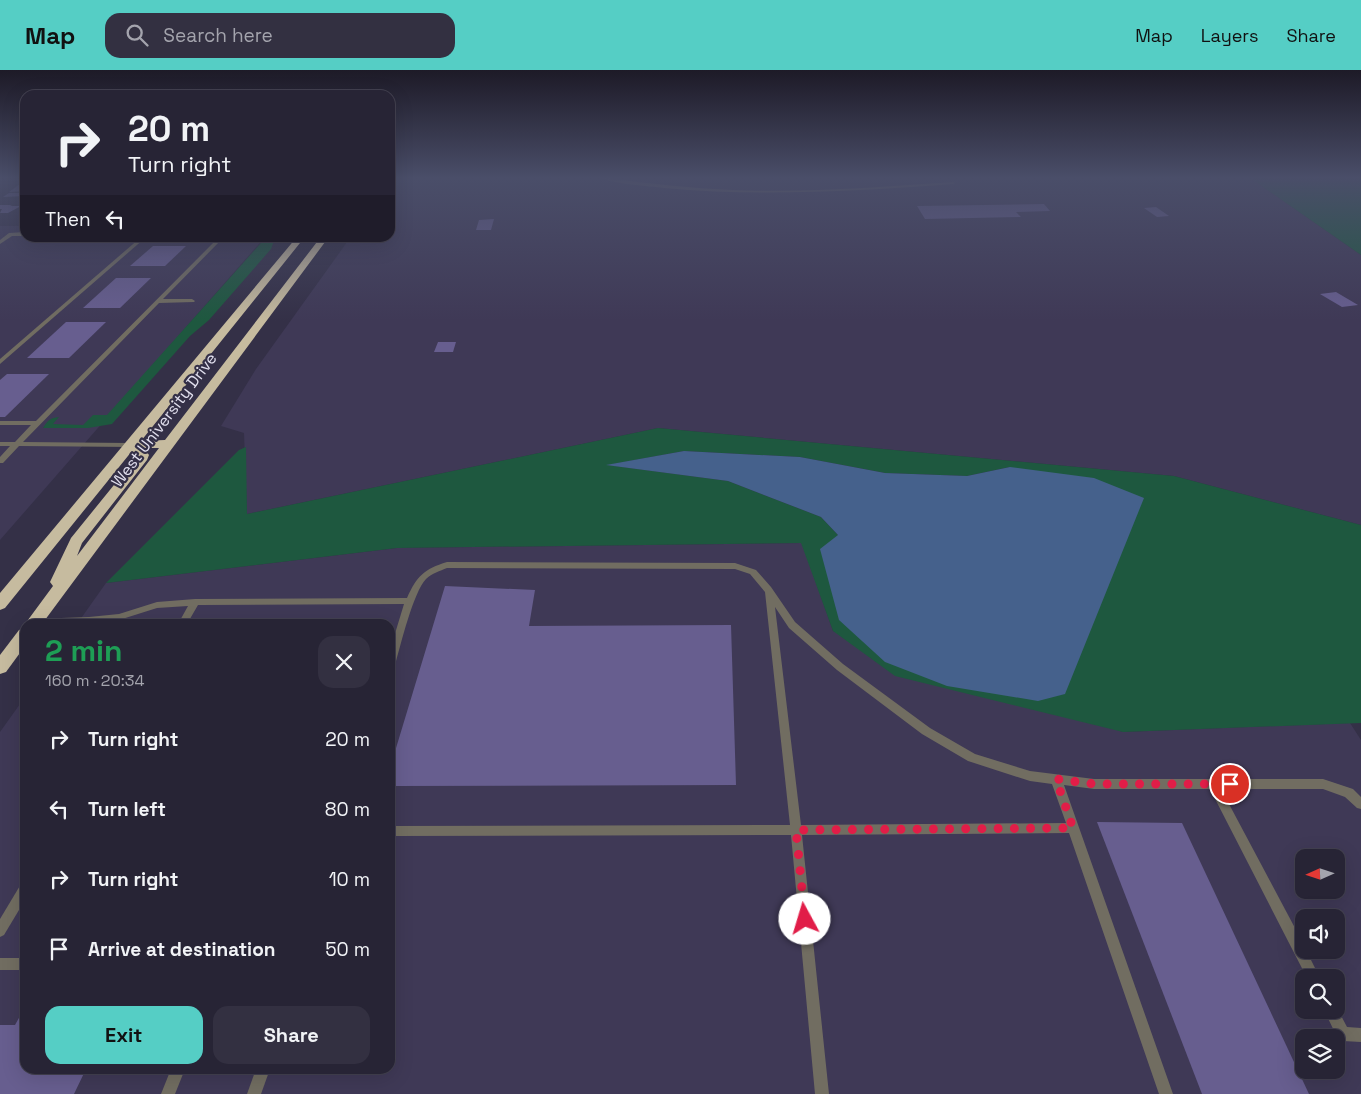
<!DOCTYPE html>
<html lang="en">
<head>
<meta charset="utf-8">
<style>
	:root { --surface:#272435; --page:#333041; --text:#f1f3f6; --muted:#a4a4ad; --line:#434150; --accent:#55cec5 }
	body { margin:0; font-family:"Space Grotesk",sans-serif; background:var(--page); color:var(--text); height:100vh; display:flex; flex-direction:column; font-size:19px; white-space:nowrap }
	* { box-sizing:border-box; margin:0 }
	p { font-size:16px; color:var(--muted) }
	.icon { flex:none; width:28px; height:28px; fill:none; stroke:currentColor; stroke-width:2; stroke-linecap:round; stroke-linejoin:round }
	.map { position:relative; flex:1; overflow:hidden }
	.details { position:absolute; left:20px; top:549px; width:375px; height:455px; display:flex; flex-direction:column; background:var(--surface); border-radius:15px; box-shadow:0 5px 20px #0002,0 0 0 1px var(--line) }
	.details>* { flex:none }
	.top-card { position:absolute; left:20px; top:20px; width:375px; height:152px; border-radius:15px; box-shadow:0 5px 20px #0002,0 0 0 1px var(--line); background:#272435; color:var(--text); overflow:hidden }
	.needle { width:32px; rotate:267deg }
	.tools { position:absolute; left:1295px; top:779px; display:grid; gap:10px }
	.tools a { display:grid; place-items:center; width:50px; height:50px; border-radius:10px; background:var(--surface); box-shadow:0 5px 20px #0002,0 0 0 1px var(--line); font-size:25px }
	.pin { position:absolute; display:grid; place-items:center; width:42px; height:42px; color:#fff; margin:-21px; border:2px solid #fff; border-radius:50%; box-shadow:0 1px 5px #0007 }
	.me { position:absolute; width:55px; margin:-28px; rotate:354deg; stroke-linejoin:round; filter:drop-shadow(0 0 4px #0008) }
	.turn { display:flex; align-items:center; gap:18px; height:105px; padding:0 25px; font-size:22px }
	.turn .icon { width:65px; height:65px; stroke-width:2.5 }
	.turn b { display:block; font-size:35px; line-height:42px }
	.then { display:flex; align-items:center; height:48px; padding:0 25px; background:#0003; gap:10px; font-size:19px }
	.round { display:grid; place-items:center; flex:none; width:52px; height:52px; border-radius:15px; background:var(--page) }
	.head { display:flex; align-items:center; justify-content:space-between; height:85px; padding:0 25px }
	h1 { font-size:30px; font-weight:600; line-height:38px; color:#1e9e55 }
	.primary-button { display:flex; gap:10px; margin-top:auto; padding:10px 25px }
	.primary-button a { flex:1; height:58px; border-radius:15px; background:var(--accent); color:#111; font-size:20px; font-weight:600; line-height:58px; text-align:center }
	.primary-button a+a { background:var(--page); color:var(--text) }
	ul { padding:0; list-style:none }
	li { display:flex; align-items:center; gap:15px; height:70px; padding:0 25px }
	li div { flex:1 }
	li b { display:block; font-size:19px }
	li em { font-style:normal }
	header { display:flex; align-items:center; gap:30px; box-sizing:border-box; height:70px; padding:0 25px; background:var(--accent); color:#111 }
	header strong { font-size:24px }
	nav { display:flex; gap:28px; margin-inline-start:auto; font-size:18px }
	.search { width:350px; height:45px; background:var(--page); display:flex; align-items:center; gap:12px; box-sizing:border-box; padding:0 18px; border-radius:15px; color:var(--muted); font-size:19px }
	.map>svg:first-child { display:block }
	.built { fill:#3f3956; fill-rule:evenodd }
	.green { fill:#1e583f; fill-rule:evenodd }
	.water { fill:#45618c }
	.building { fill:#675e8f }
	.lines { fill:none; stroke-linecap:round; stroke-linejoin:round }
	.lane { fill:#716d61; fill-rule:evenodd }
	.highway { fill:#c6bb9f; fill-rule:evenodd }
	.route { stroke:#e11d48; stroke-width:9; stroke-dasharray:0 16.2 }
	.labels { text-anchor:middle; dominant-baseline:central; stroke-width:4.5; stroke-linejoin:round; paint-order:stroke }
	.street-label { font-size:16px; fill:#e2e0ef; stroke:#343047 }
</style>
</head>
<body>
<header>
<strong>Map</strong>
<div class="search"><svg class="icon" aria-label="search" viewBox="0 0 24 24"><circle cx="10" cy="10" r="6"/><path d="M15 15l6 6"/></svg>Search here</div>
<nav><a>Map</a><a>Layers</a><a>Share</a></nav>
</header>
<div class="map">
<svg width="1361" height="1024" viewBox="0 0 1361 1024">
	<rect width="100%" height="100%" fill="#343047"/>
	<g class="built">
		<polygon points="391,108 1250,108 1361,185 1361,455 1174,406 658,358 247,444 244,363 221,356 256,299 350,168 390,168"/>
		<polygon points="0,156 25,156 25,168 264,168 0,470"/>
		<path d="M802,473L833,561L1123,662L1350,653L1361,670V1024H0V662L25,627V999H390V554H77L106,513L397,478ZM1304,788H1336V820H1304ZM1304,848H1336V880H1304ZM1304,908H1336V940H1304ZM1304,968H1336V1000H1304Z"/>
	</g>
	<g class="green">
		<polygon points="1250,108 1361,108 1361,185"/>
		<path d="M248,168H275L271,179L209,250L190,266L112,354L88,358H43C48,350 50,348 59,347L53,354L83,355L93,345H107L261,173L251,172L255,168Z"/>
		<path d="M658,358L1174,406L1361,455V653L1123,662L895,606L833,561L801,473L397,478L106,513L239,380L246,377L247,444ZM684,381L800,387L885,403L967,406L1010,397L838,465L821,447L728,411L608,395Z"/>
	</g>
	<polygon class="water" points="684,381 800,387 885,403 967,406 1010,397 1094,408 1144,428 1065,624 1038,631 947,616 885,592 839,550 820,479 838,465 821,447 728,411 606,395"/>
	<g class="building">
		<polygon points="25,113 25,121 9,122 20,114"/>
		<polygon points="9,123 25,123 25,126 3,127"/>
		<polygon points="1044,134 1050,141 1016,142 1021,147 925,149 917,136"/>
		<polygon points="0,135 12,135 10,136 21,136 8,143 0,143 2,139 0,139"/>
		<polygon points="1156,137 1169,146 1157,147 1144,138"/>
		<polygon points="494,149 491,160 476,160 479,150"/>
		<polygon points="153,176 186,176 165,196 130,196"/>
		<polygon points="116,208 151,208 120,238 83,238"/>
		<polygon points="1336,222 1358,235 1342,237 1320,224"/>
		<polygon points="66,252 106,252 69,288 27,288"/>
		<polygon points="438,272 456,272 453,282 434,282"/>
		<polygon points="7,304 49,304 5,347 0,347 0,310"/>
		<polygon points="445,516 535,520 529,556 731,555 736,715 390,716 390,698"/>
		<polygon points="1097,752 1182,753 1309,1024 1202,1024"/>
		<polygon points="25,937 25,999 86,999 74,1024 0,1024 0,955 15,955"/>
	</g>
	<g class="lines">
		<g class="lane">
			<path d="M601,108H609C650,114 691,118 733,120C806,123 880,117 953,112L955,113L953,114C857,121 761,127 664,118C649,116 614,114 601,108Z"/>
			<polygon points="25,162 25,166 12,166 0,174 0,170 9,163"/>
			<polygon points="140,168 145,168 0,294 0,289"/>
			<polygon points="218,168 223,168 163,229 192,229 195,231 194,232 159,233 23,372 130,373 133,373 133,377 19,376 3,393 0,393 0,387 10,376 0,376 0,372 15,372 31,355 0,355 0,351 36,351"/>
			<path d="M447,492L735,493L756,500L771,517L795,552L843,594L930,658L975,684L1030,701L1094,709H1323L1353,719L1361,727V739L1357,738L1345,727L1323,719H1221L1304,875V880H1306L1320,908H1307L1210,719H1094L1064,715L1173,1024H1159L1069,763L802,765L829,1024H815L791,765L390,766V756L790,755L765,522L750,504L735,499L447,498C440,501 432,503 426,509C413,523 401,574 395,595L393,598L390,599V580L404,534L198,535L187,554H178L188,536L157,538L119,550L95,554L29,553L31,551L34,549L89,547L119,544L157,532L195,529L407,528C417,506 424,499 447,492ZM775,537L789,558L837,600L922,664L968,691L1030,711L1052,714L1066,753L801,755Z"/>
			<polygon points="25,812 25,830 4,865 0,867 0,849 21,814"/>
			<rect x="0" y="888" width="25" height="12"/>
			<polygon points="1336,936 1347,957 1361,958 1361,972 1343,971 1338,969 1324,940 1336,940"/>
			<polygon points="171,999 185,999 175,1024 161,1024"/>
			<polygon points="256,999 270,999 261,1024 247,1024"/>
		</g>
		<g class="highway">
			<path d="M296,168H304L141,371L165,370L320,168H328L42,554H25L53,516L50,512L71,468L135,389L137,385L132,381L5,538L0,540V523ZM144,378H159L77,486L82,473L147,390L149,385Z"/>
			<polygon points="25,558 25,576 6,602 0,604 0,585 19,560"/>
		</g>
	</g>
	<linearGradient id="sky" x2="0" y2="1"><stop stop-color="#1d1a27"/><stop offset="0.43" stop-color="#4a4e69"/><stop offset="1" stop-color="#4a4e69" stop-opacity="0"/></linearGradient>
	<rect width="1361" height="251" fill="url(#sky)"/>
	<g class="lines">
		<polyline class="route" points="805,849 796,760 1073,758 1056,709 1094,714 1230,714"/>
	</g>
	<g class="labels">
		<g class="street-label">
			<text transform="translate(164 350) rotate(-53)">West University Drive</text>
		</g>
	</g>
</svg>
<div class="tools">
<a><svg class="needle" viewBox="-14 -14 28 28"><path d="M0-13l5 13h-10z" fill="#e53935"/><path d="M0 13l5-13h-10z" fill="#a4a4ad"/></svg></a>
<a><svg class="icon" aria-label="sound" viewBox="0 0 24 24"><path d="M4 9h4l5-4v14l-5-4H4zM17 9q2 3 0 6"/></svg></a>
<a><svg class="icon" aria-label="search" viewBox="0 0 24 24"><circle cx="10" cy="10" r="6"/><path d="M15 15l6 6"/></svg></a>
<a><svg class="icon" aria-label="layers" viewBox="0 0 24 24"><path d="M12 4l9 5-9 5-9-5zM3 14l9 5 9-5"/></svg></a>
</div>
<div class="pin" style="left:1230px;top:714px;background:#d93025"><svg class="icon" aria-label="arrive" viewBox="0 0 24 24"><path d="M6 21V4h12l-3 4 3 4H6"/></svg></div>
<svg class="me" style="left:805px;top:849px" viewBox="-20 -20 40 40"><circle r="19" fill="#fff"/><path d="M0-13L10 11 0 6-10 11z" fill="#e11d48"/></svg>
<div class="top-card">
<div class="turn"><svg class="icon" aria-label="right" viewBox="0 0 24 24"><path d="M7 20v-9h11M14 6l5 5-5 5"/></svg><div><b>20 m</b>Turn right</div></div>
<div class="then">Then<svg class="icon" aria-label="left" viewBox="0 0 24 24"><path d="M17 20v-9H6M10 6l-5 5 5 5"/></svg></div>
</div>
<section class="details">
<div class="head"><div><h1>2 min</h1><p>160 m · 20:34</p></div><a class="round"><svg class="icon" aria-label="close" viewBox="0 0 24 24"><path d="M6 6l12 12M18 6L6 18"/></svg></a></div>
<ul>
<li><svg class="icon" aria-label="right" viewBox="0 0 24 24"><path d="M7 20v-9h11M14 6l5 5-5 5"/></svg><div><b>Turn right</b></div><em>20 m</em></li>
<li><svg class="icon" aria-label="left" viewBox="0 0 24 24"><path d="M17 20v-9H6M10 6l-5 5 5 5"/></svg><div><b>Turn left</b></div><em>80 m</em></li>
<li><svg class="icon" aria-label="right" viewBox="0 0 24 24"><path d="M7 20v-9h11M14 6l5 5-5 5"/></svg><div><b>Turn right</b></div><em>10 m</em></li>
<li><svg class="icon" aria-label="arrive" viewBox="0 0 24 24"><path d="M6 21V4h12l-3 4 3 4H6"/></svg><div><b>Arrive at destination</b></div><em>50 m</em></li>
</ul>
<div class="primary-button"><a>Exit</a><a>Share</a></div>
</section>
</div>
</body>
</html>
